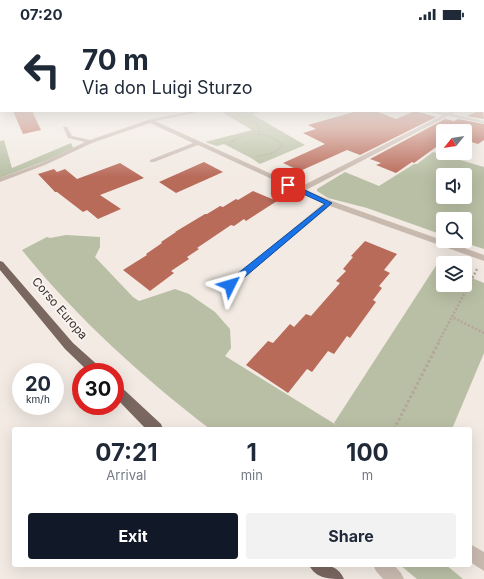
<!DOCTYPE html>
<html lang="en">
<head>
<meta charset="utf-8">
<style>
	:root { --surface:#fff; --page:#f2f2f3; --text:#1f2937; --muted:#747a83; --accent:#111827 }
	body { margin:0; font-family:Inter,sans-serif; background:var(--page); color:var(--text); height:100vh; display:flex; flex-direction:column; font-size:15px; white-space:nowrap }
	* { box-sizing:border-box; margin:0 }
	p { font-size:13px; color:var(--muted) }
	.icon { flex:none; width:22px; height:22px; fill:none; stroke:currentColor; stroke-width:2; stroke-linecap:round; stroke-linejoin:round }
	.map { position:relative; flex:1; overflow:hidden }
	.details { position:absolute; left:12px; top:399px; width:460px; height:140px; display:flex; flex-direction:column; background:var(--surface); border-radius:4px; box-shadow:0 4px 16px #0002 }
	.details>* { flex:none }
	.hud { position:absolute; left:0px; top:0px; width:484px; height:84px; box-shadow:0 4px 16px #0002; background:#fff; color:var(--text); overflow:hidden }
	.needle { width:26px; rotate:240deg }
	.fabs { position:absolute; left:436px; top:96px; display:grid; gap:8px }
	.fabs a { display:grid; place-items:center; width:36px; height:36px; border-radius:4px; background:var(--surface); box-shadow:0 4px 16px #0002; font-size:20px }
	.speed { position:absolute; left:12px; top:335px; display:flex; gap:8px; font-size:20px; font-weight:700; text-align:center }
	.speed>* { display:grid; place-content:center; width:52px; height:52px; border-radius:50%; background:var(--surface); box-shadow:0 4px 16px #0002; line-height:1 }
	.speed small { font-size:10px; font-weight:400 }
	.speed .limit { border:6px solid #d22; background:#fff; color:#111 }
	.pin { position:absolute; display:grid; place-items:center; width:34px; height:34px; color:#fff; margin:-17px; border-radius:8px; box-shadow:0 2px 6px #0006 }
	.me { position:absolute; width:44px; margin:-22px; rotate:50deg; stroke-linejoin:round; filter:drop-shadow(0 0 3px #0008) }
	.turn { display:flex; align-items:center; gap:14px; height:84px; padding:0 16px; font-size:18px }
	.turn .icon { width:52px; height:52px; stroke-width:2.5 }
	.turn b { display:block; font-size:28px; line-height:34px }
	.eta { display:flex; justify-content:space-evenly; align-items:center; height:68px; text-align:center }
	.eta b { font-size:24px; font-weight:700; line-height:28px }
	.action { display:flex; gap:8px; margin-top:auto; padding:8px 16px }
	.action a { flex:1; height:46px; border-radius:4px; background:var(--accent); color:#fff; font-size:16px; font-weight:700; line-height:46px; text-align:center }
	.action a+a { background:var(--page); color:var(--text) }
	.status { display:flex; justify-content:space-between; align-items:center; height:28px; padding:0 20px; background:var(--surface); direction:ltr }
	.status svg { height:11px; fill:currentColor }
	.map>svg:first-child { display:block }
	.green { fill:#b8bfa4; fill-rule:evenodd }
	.building { fill:#b96b5a }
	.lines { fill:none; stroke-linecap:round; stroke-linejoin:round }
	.path-far3 { stroke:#b5a49a; stroke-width:1; stroke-dasharray:1 1; stroke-linecap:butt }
	.path-far2 { stroke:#b5a49a; stroke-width:1.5; stroke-dasharray:1 1; stroke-linecap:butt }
	.path-far1 { stroke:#b5a49a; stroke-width:2.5; stroke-dasharray:2 2; stroke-linecap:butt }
	.path { stroke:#b5a49a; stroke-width:3; stroke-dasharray:2.5 2.5; stroke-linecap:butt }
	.minor { fill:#c9bab0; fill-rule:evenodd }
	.major { fill:#796760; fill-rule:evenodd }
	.route { fill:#1a73e8; stroke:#114b97 }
	.labels { text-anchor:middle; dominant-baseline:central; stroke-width:4; stroke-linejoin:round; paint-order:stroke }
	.street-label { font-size:12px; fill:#39302d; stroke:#f9f4ef }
</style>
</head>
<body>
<div class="status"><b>07:20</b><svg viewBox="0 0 49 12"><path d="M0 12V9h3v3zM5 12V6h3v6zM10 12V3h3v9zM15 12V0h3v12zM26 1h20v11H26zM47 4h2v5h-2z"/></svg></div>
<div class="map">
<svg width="484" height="551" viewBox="0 0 484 551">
	<rect width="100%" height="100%" fill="#f2eae3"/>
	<g class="green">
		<polygon points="220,83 264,83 252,86 305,117 260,136 251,130 224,116 217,118 205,114 252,102"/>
		<polygon points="4,112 12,140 71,115 73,120 45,133 0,150 0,113"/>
		<path d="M433,124L484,139V221L459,213H465V191H443V207L367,180L328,170L317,163V161L345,144L379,158L414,136H417ZM443,147H465V169H443Z"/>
		<path d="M66,207L100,209V219L95,229L133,269L139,273L175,261L189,266L215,284L230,301L231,320L225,328L338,398L334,395L437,236L443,239V257H465V247L484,255V325L452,401H210C141,348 76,289 22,222L47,209L50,210Z"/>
		<polygon points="400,537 446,537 463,551 417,551"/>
	</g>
	<g class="building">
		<polygon points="483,81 484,91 467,88 479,83 483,83"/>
		<polygon points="13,83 32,83 41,102 23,106"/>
		<polygon points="357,83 375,83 396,91 415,83 436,89 360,127 347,122 300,143 283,135 325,116 303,105 316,101 308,97"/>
		<polygon points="445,91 454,93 458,91 484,96 484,112 478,116 465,112 465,103 443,103 443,114 414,135 412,134 396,145 376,137 381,135 370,131"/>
		<polygon points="204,134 223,144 176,165 159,154"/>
		<polygon points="120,135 144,150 100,167 121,181 98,191 87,182 83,184 57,164 55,164 38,146 54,141 57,144 65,141 77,151"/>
		<polygon points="253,163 277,173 246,193 244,191 234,198 231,197 197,220 199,221 187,229 189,231 171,243 174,245 150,263 123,242 147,227 146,226 162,215 161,214 176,204 175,204 205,186 207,186 220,178 223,179 236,171 238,172"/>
		<polygon points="365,213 397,226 384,242 390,245 379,258 382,260 373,272 376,274 350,310 347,308 334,326 328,323 312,344 307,341 288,365 246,337 268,313 273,315 290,296 294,299 306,286 311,288 340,255 336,253 346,243 343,241 353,229 351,228"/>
	</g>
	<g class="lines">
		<g class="path-far3">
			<polyline points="227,83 236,85 252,83"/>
			<polyline points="243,84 248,92 258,96 259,107"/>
			<path d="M233,113C246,103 265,104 278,113"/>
		</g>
		<g class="path-far2">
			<polyline points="230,117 230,115 234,112"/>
			<path d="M257,128C266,127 277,126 282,117L277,112"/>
		</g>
		<g class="path-far1">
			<polyline points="477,241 452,289 484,305"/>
			<polyline points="439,313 452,289"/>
		</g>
		<polyline class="path" points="394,401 440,312"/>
		<g class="minor">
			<rect x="483" y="72" width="1" height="1"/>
			<polygon points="194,83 203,83 155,93 300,159 443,87 428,83 447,85 456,83 452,86 484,93 484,95 448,88 306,162 332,173 484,227 484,233 330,178 233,259 227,259 225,257 227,255 324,175 198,117 154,134 150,134 150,132 193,115 150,95 92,115 45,137 0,154 0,150 41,135 85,114 68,110 63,99 67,99 72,108 90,112 148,92"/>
			<polygon points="470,516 484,524 484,543 470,534"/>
			<polygon points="373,537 394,537 401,545 404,551 383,551 376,543"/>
		</g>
		<g class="major">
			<polygon points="0,233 3,234 73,315 101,340 103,344 89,344 65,321 0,242"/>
			<polygon points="115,355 119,357 161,396 163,401 146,401 115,369"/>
			<path d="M309,537C324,537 337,535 344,551C329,551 316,551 309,537Z"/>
		</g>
	</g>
	<linearGradient id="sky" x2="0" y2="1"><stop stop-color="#80b1d0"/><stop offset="0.48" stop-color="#f9f6f2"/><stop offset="1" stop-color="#f9f6f2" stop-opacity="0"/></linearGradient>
	<rect width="484" height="149" fill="url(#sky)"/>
	<polygon class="route" points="286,155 290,155 332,175 233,259 227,259 226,257 227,254 325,176 286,158"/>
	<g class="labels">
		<g class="street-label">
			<text transform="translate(60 280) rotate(49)">Corso Europa</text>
		</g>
	</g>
</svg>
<div class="fabs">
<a><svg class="needle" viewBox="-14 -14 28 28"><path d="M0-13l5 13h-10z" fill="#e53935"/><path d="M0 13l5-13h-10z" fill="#747a83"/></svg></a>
<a><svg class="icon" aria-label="sound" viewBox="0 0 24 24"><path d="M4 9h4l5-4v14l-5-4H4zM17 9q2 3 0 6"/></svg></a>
<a><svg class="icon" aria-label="search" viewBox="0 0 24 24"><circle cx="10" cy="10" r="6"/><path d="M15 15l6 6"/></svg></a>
<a><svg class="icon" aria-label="layers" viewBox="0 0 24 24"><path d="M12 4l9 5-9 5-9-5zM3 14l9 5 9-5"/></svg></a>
</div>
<div class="speed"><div>20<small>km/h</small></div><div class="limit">30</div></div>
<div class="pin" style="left:288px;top:157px;background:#d93025"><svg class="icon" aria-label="arrive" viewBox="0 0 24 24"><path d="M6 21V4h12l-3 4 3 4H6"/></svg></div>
<svg class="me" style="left:230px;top:257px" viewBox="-20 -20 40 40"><path d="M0-17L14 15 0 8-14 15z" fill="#1a73e8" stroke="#fff" stroke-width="4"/></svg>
<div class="hud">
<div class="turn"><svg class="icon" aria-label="left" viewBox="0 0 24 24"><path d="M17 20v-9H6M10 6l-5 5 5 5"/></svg><div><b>70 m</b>Via don Luigi Sturzo</div></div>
</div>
<section class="details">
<div class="eta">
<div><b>07:21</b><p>Arrival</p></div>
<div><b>1</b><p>min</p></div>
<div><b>100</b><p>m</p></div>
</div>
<div class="action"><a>Exit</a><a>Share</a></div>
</section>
</div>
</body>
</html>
